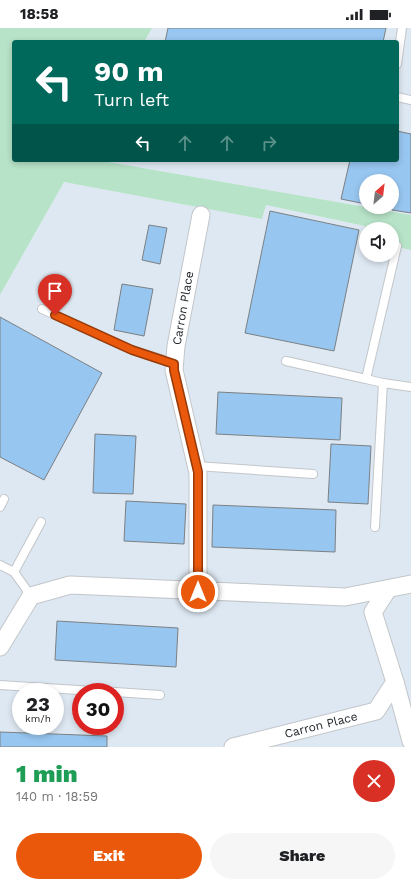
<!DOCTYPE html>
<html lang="en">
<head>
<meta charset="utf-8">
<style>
	:root { --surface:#fff; --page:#f6f6f6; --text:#202124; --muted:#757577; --accent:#ea580c }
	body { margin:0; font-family:"Work Sans",sans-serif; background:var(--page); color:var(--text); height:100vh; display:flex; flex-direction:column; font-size:15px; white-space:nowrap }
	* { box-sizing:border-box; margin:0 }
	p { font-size:13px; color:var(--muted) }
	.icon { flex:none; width:22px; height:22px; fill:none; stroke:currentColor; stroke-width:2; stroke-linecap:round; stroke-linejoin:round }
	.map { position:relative; height:719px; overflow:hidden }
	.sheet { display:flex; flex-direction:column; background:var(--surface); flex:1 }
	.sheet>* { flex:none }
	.hud { position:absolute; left:12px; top:12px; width:387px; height:122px; border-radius:4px; box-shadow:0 2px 6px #0003; background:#00695c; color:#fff; overflow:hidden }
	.needle { width:26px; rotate:28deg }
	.buttons { position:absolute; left:359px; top:146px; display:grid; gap:8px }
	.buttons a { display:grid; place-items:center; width:40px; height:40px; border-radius:50%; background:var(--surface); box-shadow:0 2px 6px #0003; font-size:20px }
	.speed { position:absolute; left:12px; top:655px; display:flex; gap:8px; font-size:20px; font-weight:700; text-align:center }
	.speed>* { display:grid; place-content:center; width:52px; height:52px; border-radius:50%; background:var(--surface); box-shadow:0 2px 6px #0003; line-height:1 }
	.speed small { font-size:10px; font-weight:400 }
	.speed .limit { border:6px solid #d22; background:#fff; color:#111 }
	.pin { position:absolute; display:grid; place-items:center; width:34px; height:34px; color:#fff; margin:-41px -17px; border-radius:50% 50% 50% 0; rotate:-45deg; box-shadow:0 0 4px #0007 }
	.pin .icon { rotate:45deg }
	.me { position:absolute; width:44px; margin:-22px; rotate:0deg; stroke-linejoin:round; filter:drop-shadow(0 0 3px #0008) }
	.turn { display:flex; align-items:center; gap:14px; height:84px; padding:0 16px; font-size:18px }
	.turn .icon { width:52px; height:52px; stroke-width:2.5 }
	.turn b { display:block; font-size:28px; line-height:34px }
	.lanes { display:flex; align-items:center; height:38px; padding:0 16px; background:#0003; justify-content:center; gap:20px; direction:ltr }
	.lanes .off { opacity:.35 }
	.round { display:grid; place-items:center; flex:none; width:42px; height:42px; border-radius:21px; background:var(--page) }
	.summary { display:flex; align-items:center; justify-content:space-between; height:68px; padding:0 16px }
	h1 { font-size:24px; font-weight:800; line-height:30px; color:#1e9e55 }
	.cta { display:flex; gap:8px; margin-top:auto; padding:8px 16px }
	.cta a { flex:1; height:46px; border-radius:24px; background:var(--accent); color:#fff; font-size:16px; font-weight:800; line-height:46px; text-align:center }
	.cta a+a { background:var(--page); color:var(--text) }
	.status { display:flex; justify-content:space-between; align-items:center; height:28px; padding:0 20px; background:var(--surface); direction:ltr }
	.status svg { height:11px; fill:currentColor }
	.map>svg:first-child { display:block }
	.built { fill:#dee8f2; fill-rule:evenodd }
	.green { fill:#b7e3c8 }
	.building { fill:#97c6f0; stroke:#7c8083 }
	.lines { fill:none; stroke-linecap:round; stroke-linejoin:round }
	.lane-casing { stroke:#c2c6ca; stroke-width:10 }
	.street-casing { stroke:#c2c6ca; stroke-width:19 }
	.lane { stroke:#fff; stroke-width:8 }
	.street { stroke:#fff; stroke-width:17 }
	.route-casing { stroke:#983908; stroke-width:10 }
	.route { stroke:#ea580c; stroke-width:7 }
	.labels { text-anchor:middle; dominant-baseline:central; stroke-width:3; stroke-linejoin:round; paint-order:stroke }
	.street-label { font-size:12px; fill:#232526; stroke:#fdfeff }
</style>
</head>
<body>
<div class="status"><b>18:58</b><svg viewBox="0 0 49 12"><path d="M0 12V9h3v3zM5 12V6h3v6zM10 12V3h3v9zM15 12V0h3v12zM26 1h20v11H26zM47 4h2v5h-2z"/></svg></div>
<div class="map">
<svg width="411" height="719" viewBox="0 0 411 719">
	<rect width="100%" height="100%" fill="#edf1f5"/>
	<g class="built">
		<path d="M152,0H411V187L97,132H397V14H144ZM366,153H392V179H366Z"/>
		<path d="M64,154L262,191L266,177L365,198L362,213L366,214V227H392V218L411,222V719H0V267ZM21,664H55V698H21ZM81,664H115V698H81Z"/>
	</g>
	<polygon class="green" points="0,0 152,0 144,14 14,14 14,132 97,132 411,187 411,222 392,218 392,201 366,201 366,214 362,213 365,198 266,177 262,191 64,154 0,267"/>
	<g class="building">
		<polygon points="168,0 386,0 383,14 165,14"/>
		<polygon points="397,103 411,106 411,185 392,182 392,153 366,153 366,176 341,171 350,132 397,132"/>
		<polygon points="270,183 359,202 334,323 245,305"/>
		<polygon points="149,197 167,200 160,236 142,232"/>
		<polygon points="122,256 153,261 144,308 114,302"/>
		<polygon points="0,289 102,345 44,452 0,429"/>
		<polygon points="218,364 342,370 340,412 216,406"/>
		<polygon points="95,406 136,408 133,466 93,465"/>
		<polygon points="331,416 371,418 368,476 328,474"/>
		<polygon points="126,473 186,476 184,516 124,513"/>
		<polygon points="213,477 336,482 335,524 212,519"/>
		<polygon points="57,593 178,600 176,639 55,632"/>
		<polygon points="0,704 107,708 107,719 0,719"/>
	</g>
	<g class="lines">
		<g class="lane-casing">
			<g id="lane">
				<polyline points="397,36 402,0"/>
				<polyline points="397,69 411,72"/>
				<polyline points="42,281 132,322 174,335"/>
				<polyline points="286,333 366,351"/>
				<polyline points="383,355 366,351 397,218"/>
				<polyline points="196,438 313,446"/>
				<polyline points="0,479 4,471"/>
				<polyline points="375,499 383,355 411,359"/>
				<polyline points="0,537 14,544 31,568"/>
				<polyline points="14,544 41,494"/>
				<polyline points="0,657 109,664"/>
				<polyline points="115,664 160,667"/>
			</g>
		</g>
		<g class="street-casing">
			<g id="street">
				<polyline points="198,564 198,445 174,342 176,318 201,187"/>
				<polyline points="0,619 31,568 70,557 345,569 411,556"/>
				<polyline points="395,654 411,713"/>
				<polyline points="233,719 376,683 395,654 373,584 388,561"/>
			</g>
		</g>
		<use href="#lane" class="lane"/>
		<use href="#street" class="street"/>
	</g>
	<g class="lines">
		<g class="route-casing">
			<polyline id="route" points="55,287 132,322 174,336 174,342 198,444 198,564"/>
		</g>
		<use href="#route" class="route"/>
	</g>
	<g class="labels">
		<g class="street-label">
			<text transform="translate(183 280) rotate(-80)">Carron Place</text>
			<text transform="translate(321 697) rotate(-14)">Carron Place</text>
		</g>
	</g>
</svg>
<div class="buttons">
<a><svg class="needle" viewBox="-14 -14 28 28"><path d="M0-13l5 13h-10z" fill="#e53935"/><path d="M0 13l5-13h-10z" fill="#757577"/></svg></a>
<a><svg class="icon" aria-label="sound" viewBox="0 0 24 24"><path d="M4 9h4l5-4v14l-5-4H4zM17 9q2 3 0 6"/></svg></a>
</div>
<div class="speed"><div>23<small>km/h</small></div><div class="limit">30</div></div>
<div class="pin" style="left:55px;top:287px;background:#d93025"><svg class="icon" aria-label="arrive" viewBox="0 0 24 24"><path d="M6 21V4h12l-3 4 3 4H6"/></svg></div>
<svg class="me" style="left:198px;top:564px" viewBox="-20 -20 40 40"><circle r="17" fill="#ea580c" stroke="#fff" stroke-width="3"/><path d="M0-11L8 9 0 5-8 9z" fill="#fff"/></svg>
<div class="hud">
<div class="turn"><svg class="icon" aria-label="left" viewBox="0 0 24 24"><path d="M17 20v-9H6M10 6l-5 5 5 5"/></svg><div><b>90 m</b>Turn left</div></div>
<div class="lanes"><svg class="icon" aria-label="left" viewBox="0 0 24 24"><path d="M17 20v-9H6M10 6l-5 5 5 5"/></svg><svg class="icon off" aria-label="ahead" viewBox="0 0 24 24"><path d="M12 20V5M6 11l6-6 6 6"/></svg><svg class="icon off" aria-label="ahead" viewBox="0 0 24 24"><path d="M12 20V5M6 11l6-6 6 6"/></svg><svg class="icon off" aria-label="right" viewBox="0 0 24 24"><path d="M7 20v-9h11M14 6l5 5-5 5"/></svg></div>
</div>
</div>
<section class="sheet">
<div class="summary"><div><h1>1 min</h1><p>140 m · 18:59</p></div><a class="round" style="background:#d93025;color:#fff"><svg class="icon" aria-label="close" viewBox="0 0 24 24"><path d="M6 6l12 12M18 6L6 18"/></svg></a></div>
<div class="cta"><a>Exit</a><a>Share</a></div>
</section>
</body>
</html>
